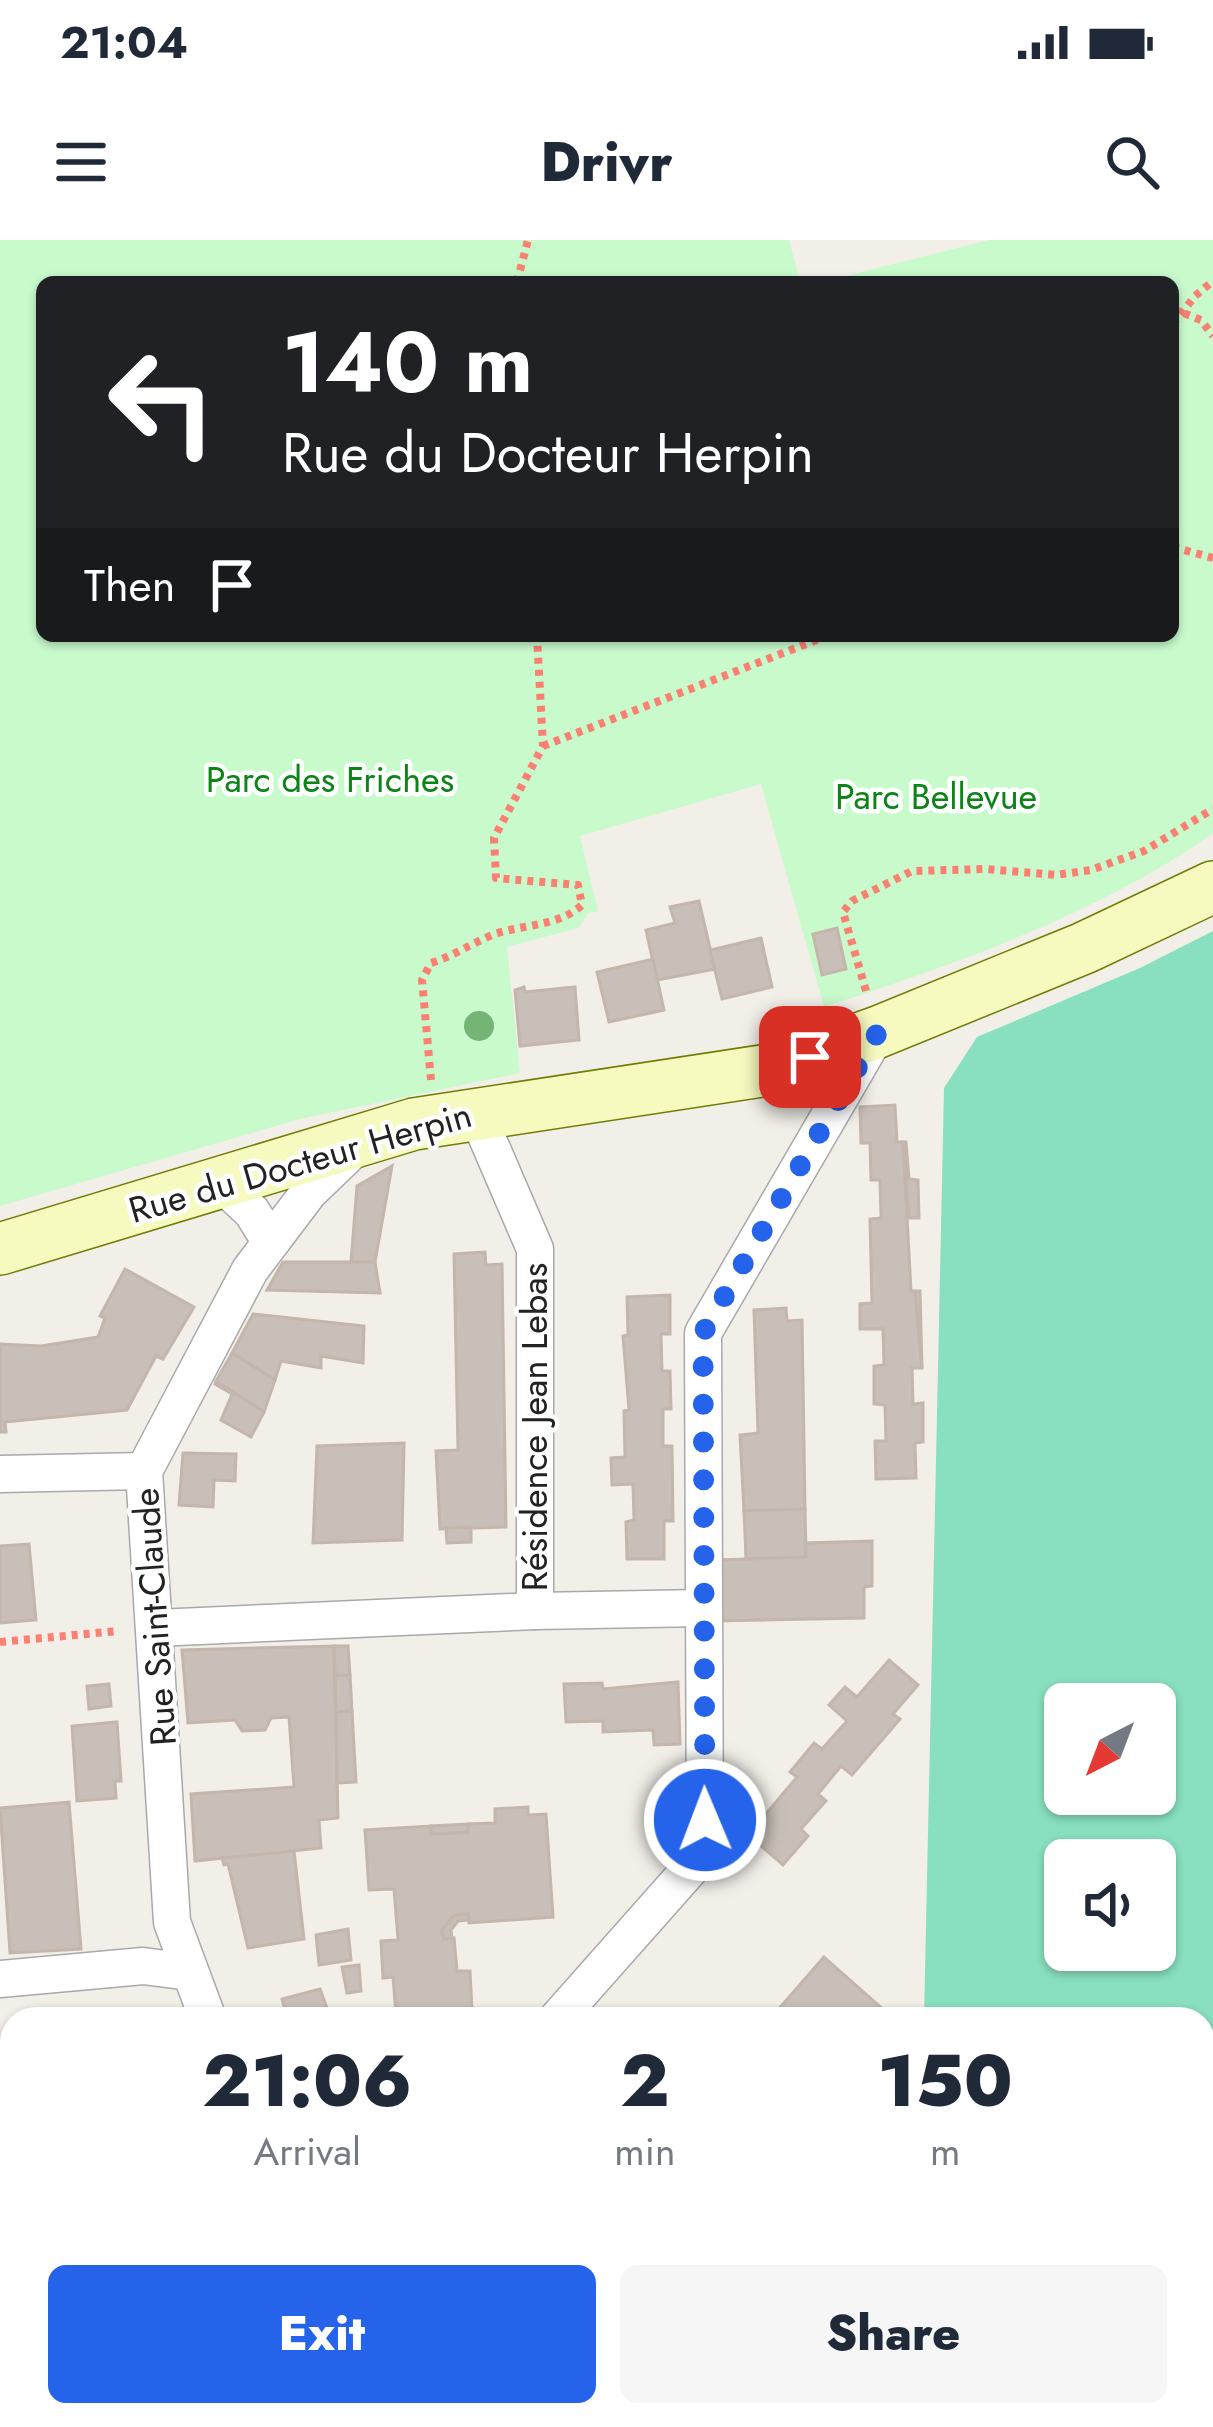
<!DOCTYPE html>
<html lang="en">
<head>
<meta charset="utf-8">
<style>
	:root { --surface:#fff; --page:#f6f6f7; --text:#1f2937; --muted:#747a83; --accent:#2563eb }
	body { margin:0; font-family:Jost,sans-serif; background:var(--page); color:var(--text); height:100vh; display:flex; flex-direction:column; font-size:45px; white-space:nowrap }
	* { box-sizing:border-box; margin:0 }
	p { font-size:39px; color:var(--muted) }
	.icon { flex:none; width:66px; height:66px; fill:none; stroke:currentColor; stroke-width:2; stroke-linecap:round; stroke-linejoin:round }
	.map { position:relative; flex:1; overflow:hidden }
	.sheet { position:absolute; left:0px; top:1767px; width:1215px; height:420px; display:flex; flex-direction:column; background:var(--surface); border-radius:36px 36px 0 0; box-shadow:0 3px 9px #0004 }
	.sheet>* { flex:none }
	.guide { position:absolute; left:36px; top:36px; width:1143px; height:366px; border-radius:18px; box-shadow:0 3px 9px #0004; background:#202124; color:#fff; overflow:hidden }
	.needle { width:78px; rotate:222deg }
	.tools { position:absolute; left:1044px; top:1443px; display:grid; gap:24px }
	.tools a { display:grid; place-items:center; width:132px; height:132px; border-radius:18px; background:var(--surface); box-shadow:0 3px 9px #0004; font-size:60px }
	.pin { position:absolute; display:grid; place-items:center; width:102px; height:102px; color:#fff; margin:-51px; border-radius:24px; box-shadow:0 6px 18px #0006 }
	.me { position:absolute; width:132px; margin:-66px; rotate:359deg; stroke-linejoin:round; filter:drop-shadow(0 0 9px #0008) }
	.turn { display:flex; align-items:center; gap:42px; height:252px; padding:0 48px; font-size:54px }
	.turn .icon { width:156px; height:156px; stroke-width:2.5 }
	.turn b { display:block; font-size:84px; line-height:102px }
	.then { display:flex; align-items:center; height:114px; padding:0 48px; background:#0003; gap:24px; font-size:45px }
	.eta { display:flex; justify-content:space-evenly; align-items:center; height:204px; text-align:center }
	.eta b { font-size:72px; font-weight:800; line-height:84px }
	.action { display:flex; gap:24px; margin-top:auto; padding:24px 48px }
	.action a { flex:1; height:138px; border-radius:18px; background:var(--accent); color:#fff; font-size:48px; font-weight:800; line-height:138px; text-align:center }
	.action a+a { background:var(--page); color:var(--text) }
	.status { display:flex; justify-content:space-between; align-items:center; height:84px; padding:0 60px; background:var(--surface); direction:ltr }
	.status svg { height:33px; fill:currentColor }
	header { display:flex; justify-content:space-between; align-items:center; height:156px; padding:0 48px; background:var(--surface); font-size:54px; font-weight:800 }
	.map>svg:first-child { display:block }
	.park { fill:#c8facc }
	.pitch { fill:#88e0be; fill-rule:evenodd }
	.building { fill:#c7bfb8; stroke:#c4b6ab; stroke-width:3 }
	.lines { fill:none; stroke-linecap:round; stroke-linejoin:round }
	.street-casing { stroke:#a9a9a9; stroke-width:39 }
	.secondary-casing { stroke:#707d05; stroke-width:54 }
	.path { stroke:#fa8072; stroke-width:8; stroke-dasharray:6 6; stroke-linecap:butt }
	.street { stroke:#fff; stroke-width:36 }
	.secondary { stroke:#f7fabf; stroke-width:51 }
	.tree { fill:#74b475 }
	.route { stroke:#2563eb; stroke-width:21; stroke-dasharray:0 37.8 }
	.labels { text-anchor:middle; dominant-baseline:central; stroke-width:9; stroke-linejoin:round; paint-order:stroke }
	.park-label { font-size:36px; fill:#0c8416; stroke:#fff }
	.street-label { font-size:36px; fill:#222; stroke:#fff }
</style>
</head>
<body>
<div class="status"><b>21:04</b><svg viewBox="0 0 49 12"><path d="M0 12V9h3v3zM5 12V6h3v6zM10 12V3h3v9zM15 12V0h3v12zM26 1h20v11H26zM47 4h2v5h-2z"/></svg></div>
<header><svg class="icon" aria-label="menu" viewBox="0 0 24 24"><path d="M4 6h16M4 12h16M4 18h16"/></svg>Drivr<svg class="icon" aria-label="search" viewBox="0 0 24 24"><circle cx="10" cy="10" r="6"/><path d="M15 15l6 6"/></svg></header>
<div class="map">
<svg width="1213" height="2187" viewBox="0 0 1213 2187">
	<rect width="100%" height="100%" fill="#f2efe9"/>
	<path class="park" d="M0,0H789L800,42H42V396H1173V42H822L989,0H1213V593C1101,673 954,725 824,767L761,544L580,596L598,671L589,673L578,688L507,707L520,833L300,879L0,966Z"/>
	<path class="pitch" d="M1213,691V2187H934L930,2175H1203V1779H924L944,848L977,797L1140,728ZM1065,1464H1155V1554H1065ZM1065,1620H1155V1710H1065Z"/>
	<g class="building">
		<polygon points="699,661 715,729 657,740 646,690 675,683 670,667"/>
		<polygon points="837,688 846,729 822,735 813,694"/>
		<polygon points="761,698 772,747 722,759 710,710"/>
		<polygon points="653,719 664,770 609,782 597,732"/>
		<polygon points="524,747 525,752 575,747 579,800 520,806 515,750"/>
		<polygon points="895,865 897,902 903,902 911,1051 915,1051 922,1128 912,1128 913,1164 923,1163 923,1202 915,1203 916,1238 876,1239 875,1201 886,1201 885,1165 874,1164 874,1126 884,1125 883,1089 860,1089 860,1064 872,1063 870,979 881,978 880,940 871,940 870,903 861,903 860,867"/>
		<polygon points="903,902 906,902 909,939 918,940 919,978 909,978"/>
		<polygon points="392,926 375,1022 351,1022 357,946"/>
		<polygon points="485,1012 486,1025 502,1024 506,1287 440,1289 436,1211 458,1210 454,1014"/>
		<polygon points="283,1022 375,1022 380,1053 267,1050"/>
		<polygon points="125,1029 194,1067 163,1119 156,1116 127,1170 5,1182 6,1192 0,1192 0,1104 41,1106 98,1097 105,1078 100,1076"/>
		<polygon points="915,1051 920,1051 922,1128"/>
		<polygon points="670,1055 670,1094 661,1094 662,1131 670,1131 671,1169 663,1169 663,1206 672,1206 673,1281 664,1281 664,1319 627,1319 626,1282 634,1280 633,1244 612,1245 611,1218 625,1217 624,1171 629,1170 623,1096 628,1095 627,1057"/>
		<polygon points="786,1068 787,1081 802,1080 805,1269 744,1271 740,1195 758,1193 754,1070"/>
		<polygon points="253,1074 364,1086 363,1123 321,1116 321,1128 281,1121 275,1140 232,1113"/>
		<polygon points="232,1113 275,1140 264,1172 216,1141"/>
		<polygon points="216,1141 264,1172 251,1197 221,1180 232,1154 215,1144"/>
		<polygon points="404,1203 402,1300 313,1303 317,1206"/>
		<polygon points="183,1213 236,1214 235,1241 214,1240 213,1267 179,1265"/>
		<polygon points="805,1269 806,1317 746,1319 744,1271"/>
		<polygon points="471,1287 471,1302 447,1303 446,1288"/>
		<polygon points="872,1301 872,1346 864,1347 864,1378 717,1381 715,1320 806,1317 805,1303"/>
		<polygon points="29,1304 36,1380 0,1383 0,1306"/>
		<polygon points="334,1406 338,1578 319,1580 321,1608 195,1621 191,1554 294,1547 289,1477 271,1478 265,1490 242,1491 235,1480 188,1483 182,1410"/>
		<polygon points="334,1406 348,1406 350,1435 335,1436"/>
		<polygon points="889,1420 918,1445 893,1474 900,1479 852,1535 841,1526 818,1554 826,1561 801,1589 808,1596 783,1625 736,1584 752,1565 765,1575 797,1537 790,1532 814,1503 822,1509 847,1481 829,1465 845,1447 857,1457"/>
		<polygon points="350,1435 352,1471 336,1472 335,1436"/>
		<polygon points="678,1442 680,1504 654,1505 653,1490 603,1492 603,1481 566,1482 564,1444 602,1443 603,1449"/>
		<polygon points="109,1444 111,1466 89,1469 87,1446"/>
		<polygon points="352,1471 356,1542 337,1543 336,1472"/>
		<polygon points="117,1482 121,1541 115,1541 116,1558 77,1561 72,1486"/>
		<polygon points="69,1562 81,1709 10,1713 0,1568"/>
		<polygon points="528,1567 528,1575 546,1574 553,1677 469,1683 468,1674 455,1675 442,1690 444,1699 454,1698 457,1731 470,1731 472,1770 441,1772 442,1779 406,1779 406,1773 396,1774 393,1737 383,1738 381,1701 398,1700 394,1649 369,1650 365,1590 431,1586 431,1594 468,1592 468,1584 495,1583 495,1569"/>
		<polygon points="468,1584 468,1592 431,1594 431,1586"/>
		<polygon points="294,1611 304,1699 248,1708 228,1624 224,1625 222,1618"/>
		<polygon points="468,1674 469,1680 458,1681 451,1690 452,1698 444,1699 442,1690 455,1675"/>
		<polygon points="348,1689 351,1720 319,1725 316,1695"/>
		<polygon points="824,1717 894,1779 770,1779"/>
		<polygon points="359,1725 361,1751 347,1753 342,1727"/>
		<polygon points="320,1749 331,1779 266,1779 286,1773 282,1759"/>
		<polygon points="7,1818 12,1818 12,1890 0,1891 0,1829 7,1829"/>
		<polygon points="196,2175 283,2175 285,2187 198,2187"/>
	</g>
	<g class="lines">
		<g class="street-casing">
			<g id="street">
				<polyline points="476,872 535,1009 535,1371"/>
				<polyline points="220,942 252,972 270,1001"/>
				<polyline points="0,1234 144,1231"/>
				<polyline points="156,1388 535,1371 703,1368"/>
				<polyline points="0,1739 143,1726 190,1732"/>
				<polyline points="208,1779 172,1682 144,1231 250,1030 309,952 358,905"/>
				<polyline points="557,1779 705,1612 703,1093 878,792"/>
				<polyline points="69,2175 70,2187"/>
				<polyline points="357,2175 368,2187"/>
			</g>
		</g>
		<g class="secondary-casing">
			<polyline id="secondary" points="0,1009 414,884 775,829 878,792 1084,708 1213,647"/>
		</g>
		<g class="path">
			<polyline points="517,42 528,0"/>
			<polyline points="1173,69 1201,80 1213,96"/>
			<polyline points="1173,84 1195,56 1213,41"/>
			<polyline points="1173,307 1213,318"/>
			<polyline points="543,506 827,396"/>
			<polyline points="866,751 843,672 852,661 912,631 985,629 1056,635 1091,630 1144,611 1213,569"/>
			<path d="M431,840L422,740L431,723C453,716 471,704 492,695C522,684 558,687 582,665L578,645L496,638L494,598L543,506L537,396"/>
			<polyline points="0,1402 118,1391"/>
			<polyline points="0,1912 12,1911"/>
			<polyline points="0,1934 12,1942"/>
			<polyline points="0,2116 12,2115"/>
			<polyline points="826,2175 827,2187"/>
			<polyline points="902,2175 911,2187"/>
		</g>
		<use href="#street" class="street"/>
		<use href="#secondary" class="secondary"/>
	</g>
	<circle class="tree" cx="479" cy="786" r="15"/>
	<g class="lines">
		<polyline class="route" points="705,1580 703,1093 878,792 810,817"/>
	</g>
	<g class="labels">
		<g class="park-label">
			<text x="330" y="539">Parc des Friches</text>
			<text x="936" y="556">Parc Bellevue</text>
		</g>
		<g class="street-label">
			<text transform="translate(300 922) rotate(-16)">Rue du Docteur Herpin</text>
			<text transform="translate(534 1187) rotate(-90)">Résidence Jean Lebas</text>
			<text transform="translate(154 1377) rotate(-94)">Rue Saint-Claude</text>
		</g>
	</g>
</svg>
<div class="tools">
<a><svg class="needle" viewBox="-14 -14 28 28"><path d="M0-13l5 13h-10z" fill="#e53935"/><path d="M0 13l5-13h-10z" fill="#747a83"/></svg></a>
<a><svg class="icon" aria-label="sound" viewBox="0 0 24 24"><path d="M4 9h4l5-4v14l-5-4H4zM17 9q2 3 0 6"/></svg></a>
</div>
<div class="pin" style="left:810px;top:817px;background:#d93025"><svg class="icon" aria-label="arrive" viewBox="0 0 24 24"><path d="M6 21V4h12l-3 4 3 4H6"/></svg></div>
<svg class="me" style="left:705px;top:1580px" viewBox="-20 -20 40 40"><circle r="17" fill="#2563eb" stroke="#fff" stroke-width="3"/><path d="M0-11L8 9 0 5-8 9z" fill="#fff"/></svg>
<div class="guide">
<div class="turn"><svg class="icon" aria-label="left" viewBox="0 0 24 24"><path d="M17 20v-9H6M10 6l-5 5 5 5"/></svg><div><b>140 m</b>Rue du Docteur Herpin</div></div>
<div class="then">Then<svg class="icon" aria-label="arrive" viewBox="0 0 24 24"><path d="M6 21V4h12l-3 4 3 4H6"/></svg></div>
</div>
<section class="sheet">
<div class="eta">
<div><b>21:06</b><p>Arrival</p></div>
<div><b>2</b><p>min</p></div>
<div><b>150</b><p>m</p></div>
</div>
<div class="action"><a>Exit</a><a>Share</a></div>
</section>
</div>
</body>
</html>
